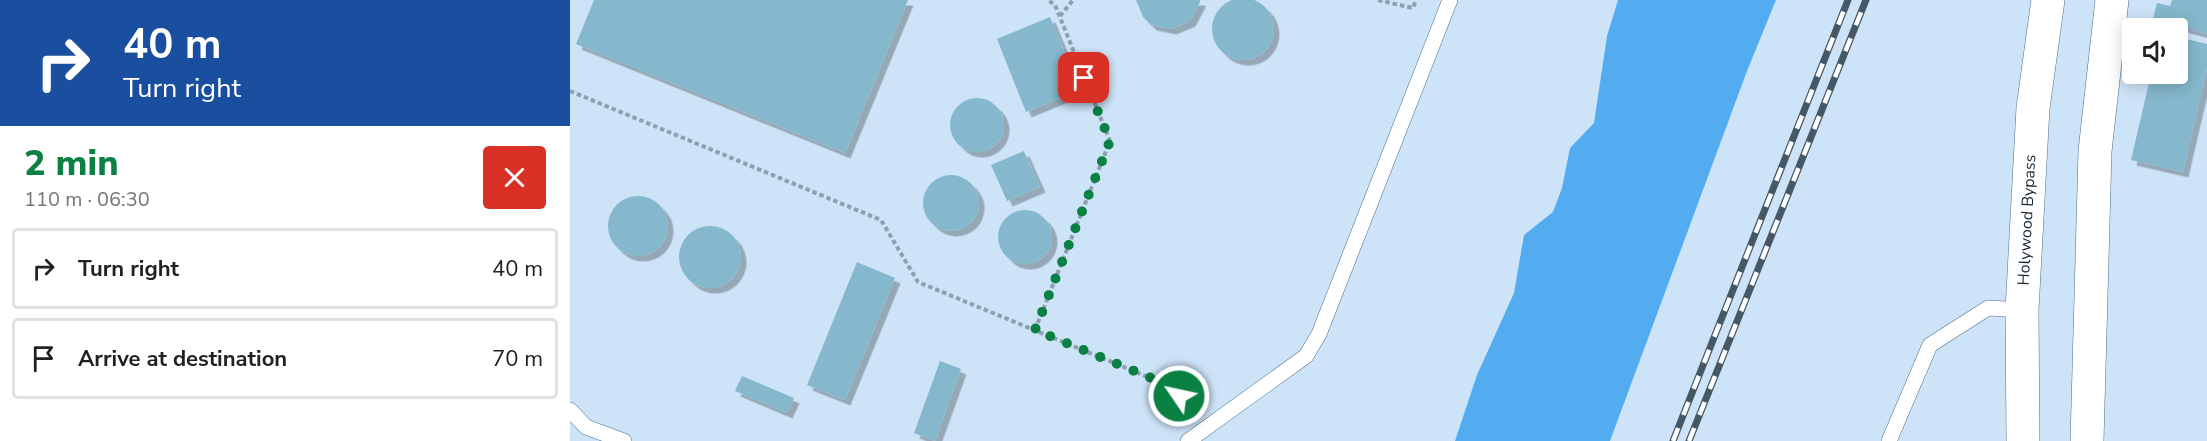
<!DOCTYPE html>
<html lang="en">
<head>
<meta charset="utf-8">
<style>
	:root { --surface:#fff; --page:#f2f2f2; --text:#202124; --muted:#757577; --line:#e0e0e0; --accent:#0b8043 }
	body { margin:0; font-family:"Nunito Sans",sans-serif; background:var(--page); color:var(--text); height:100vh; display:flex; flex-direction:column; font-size:22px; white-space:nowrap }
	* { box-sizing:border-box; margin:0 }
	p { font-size:20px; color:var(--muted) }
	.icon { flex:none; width:33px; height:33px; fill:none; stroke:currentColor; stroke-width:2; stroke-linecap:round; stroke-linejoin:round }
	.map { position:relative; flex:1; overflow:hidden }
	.side { display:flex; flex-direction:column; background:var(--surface); width:570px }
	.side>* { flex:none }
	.guide { background:#1a4fa0; color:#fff; overflow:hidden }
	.buttons { position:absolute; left:1552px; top:18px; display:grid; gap:12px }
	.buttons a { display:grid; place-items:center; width:66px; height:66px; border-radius:6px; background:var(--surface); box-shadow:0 3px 15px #0003; font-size:30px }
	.pin { position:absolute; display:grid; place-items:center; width:51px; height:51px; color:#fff; margin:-26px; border-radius:12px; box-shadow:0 3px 9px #0006 }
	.me { position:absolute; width:66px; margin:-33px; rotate:304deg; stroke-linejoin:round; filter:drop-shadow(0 0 4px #0008) }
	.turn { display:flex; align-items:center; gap:21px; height:126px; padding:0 24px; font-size:27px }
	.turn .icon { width:78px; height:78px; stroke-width:2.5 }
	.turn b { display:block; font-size:42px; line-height:51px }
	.round { display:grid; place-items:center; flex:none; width:63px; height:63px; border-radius:6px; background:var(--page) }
	.overview { display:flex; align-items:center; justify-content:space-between; height:102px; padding:0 24px }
	h1 { font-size:36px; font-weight:800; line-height:45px; color:var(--accent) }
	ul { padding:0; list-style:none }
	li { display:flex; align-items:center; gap:18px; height:81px; margin:0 12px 9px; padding:0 12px; border:3px solid var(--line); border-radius:6px }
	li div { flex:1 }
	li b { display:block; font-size:22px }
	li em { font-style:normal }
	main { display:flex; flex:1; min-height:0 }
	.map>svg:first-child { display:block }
	.water { fill:#53acf0 }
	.building { fill:#85b8cc; filter:url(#shadow) }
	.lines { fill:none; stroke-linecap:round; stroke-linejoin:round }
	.lane-casing { stroke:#4d6f8c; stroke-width:16 }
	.highway-casing { stroke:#4d6f8c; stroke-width:34 }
	.path { stroke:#8da0b2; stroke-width:4; stroke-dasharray:4.5 3; stroke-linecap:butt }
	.lane { stroke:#fff; stroke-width:15 }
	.highway { stroke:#fff; stroke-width:33 }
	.rail-casing { stroke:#465765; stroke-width:7 }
	.rail { stroke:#fff; stroke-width:4.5; stroke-dasharray:14; stroke-linecap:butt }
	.route { stroke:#0b8043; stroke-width:10; stroke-dasharray:0 18 }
	.labels { text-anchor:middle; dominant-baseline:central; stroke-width:6; stroke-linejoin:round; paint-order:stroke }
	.street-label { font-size:16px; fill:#182632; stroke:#fff }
</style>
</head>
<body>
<main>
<section class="side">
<div class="guide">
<div class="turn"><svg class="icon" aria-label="right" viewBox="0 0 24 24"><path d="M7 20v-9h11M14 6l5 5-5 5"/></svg><div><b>40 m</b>Turn right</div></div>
</div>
<div class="overview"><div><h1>2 min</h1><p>110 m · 06:30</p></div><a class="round" style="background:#d93025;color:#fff"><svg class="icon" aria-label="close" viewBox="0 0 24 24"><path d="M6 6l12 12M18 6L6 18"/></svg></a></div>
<ul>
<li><svg class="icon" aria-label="right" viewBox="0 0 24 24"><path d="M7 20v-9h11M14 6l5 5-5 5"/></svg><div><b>Turn right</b></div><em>40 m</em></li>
<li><svg class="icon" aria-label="arrive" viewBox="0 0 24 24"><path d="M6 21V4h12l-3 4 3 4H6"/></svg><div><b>Arrive at destination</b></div><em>70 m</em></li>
</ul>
</section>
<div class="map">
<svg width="1637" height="441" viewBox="0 0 1637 441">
	<defs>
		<filter id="shadow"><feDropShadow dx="5.5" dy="5.5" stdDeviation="0" flood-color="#0004"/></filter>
	</defs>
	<rect width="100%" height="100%" fill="#cde4f8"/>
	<polygon class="water" points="1048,0 1206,0 1177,71 1040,441 885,441 907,375 944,293 954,235 983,212 992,188 1000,148 1024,123 1037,36"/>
	<g class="building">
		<circle cx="673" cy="29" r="31"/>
		<polygon points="24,0 338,0 275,153 6,44"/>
		<polygon points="566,0 630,0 630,2 620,21 601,29 581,25 573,17"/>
		<polygon points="1602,0 1637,0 1637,34 1583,19 1587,3 1600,6"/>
		<polygon points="480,17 510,90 456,112 427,39"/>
		<polygon points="1608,37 1637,44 1637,68 1613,172 1561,160 1581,74 1608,74"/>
		<circle cx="407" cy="125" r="27"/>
		<polygon points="454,151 470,187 437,201 421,165"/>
		<circle cx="381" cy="203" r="28"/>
		<circle cx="68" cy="226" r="30"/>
		<circle cx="455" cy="237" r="27"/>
		<circle cx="140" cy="257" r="31"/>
		<polygon points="287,262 325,278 275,400 237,385"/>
		<polygon points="370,361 391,369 365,441 344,433"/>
		<polygon points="172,376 224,398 217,413 165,391"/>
	</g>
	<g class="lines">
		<g class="lane-casing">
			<g id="lane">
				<polyline points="0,410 16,427 54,441"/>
				<polyline points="618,441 736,356 749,334 880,0"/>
				<polyline points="1319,441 1360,345 1418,308 1452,310"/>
			</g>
		</g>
		<g class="highway-casing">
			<g id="highway">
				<polyline points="1453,441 1452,310 1463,108 1478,0"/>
				<polyline points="1517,441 1525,151 1542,0"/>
			</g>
		</g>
		<g class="path">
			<polyline points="808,0 843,8 846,0"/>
			<polyline points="490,16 503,0"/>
			<polyline points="0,91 311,220 348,282 590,382 628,411"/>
			<polyline points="465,330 540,141 485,5 478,0"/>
		</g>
		<use href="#lane" class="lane"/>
		<use href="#highway" class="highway"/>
		<g class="rail-casing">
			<g id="rail">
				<polyline points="1103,441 1278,0"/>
				<polyline points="1119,441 1296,0"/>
			</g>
		</g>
		<use href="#rail" class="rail"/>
	</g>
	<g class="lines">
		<polyline class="route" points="514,78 540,141 465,330 591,382 609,396"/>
	</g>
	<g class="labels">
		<g class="street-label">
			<text transform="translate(1457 220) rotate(-87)">Holywood Bypass</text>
		</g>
	</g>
</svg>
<div class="buttons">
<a><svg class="icon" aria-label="sound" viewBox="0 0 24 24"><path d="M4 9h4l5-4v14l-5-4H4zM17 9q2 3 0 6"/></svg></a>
</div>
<div class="pin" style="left:514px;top:78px;background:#d93025"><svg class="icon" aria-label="arrive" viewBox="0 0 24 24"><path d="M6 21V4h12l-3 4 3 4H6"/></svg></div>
<svg class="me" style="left:609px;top:396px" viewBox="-20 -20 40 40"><circle r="17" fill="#0b8043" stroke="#fff" stroke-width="3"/><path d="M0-11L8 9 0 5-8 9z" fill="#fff"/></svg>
</div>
</main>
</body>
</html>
